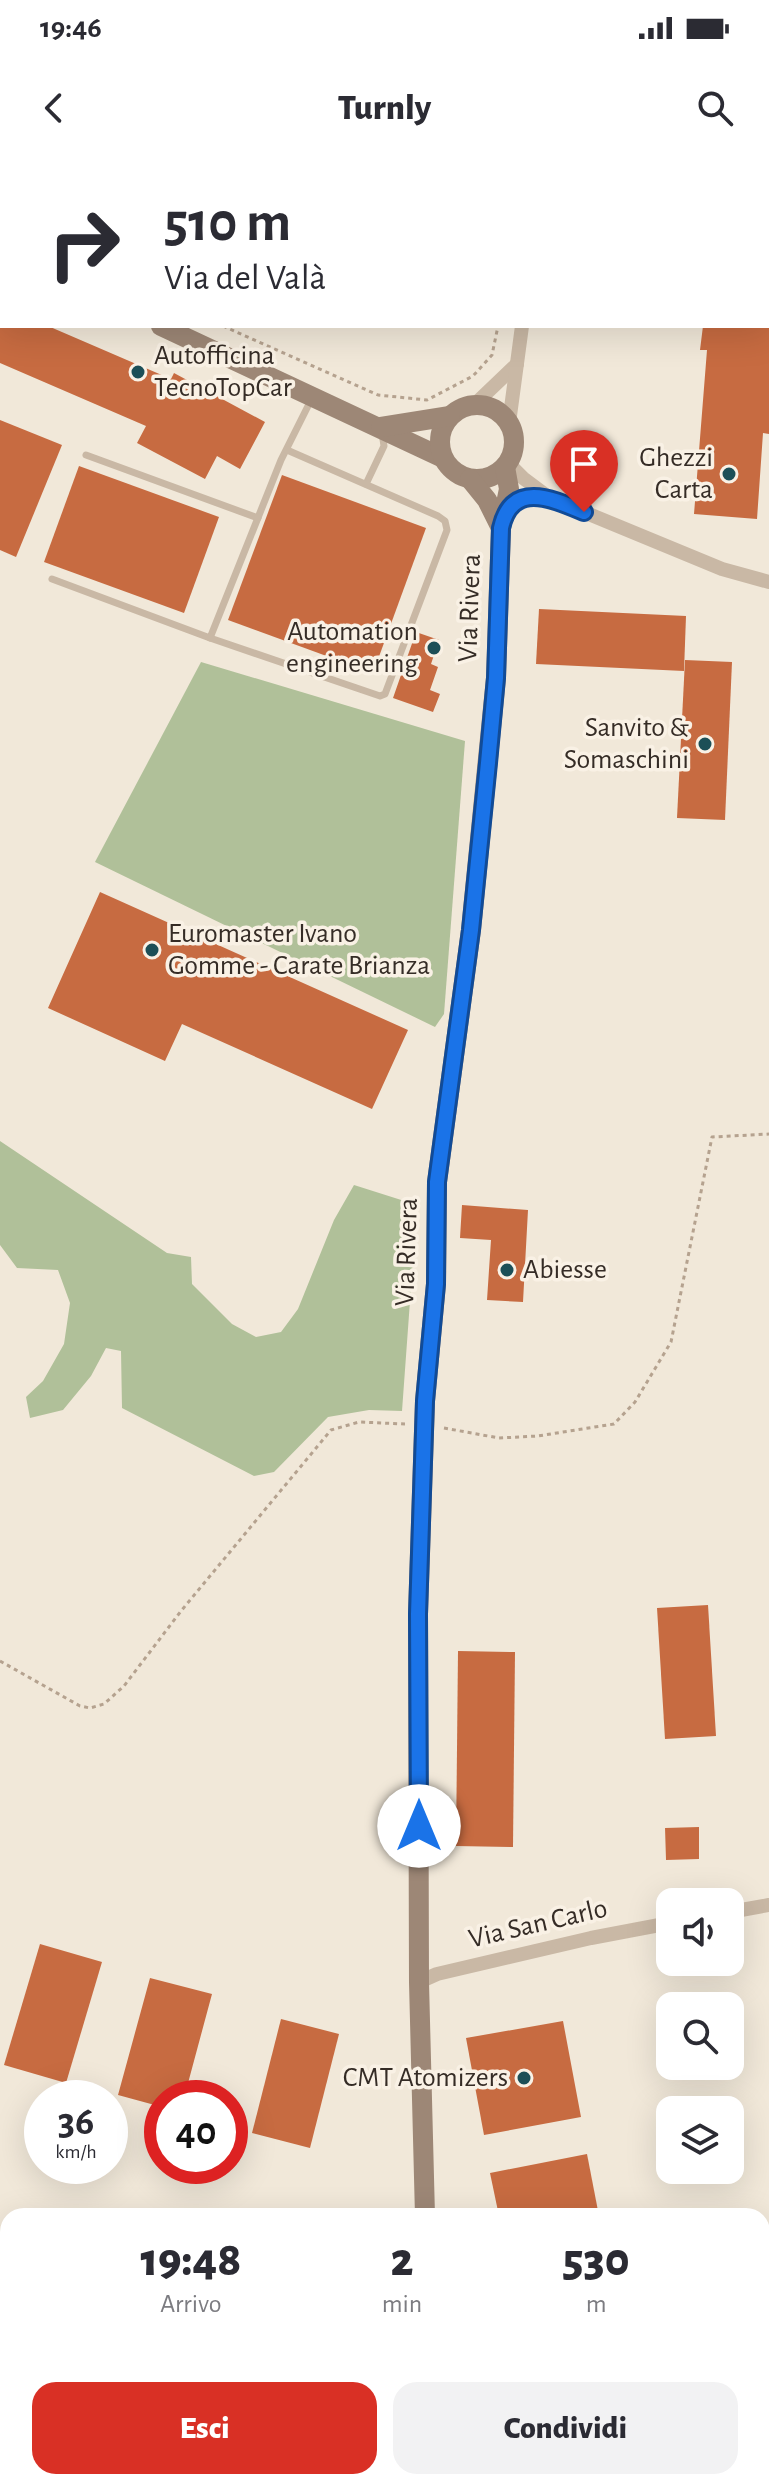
<!DOCTYPE html>
<html lang="it">
<head>
<meta charset="utf-8">
<style>
	:root { --surface:#fff; --page:#f2f2f3; --text:#2b2b33; --muted:#7c7c81; --accent:#d93025 }
	body { margin:0; font-family:"Alegreya Sans",sans-serif; background:var(--page); color:var(--text); height:100vh; display:flex; flex-direction:column; font-size:30px; white-space:nowrap }
	* { box-sizing:border-box; margin:0 }
	p { font-size:26px; color:var(--muted) }
	.icon { flex:none; width:44px; height:44px; fill:none; stroke:currentColor; stroke-width:2; stroke-linecap:round; stroke-linejoin:round }
	.map { position:relative; flex:1; overflow:hidden }
	.panel { position:absolute; left:0px; top:2048px; width:770px; height:282px; display:flex; flex-direction:column; background:var(--surface); border-radius:24px 24px 0 0; box-shadow:0 8px 32px #0002 }
	.panel>* { flex:none }
	.hud { position:absolute; left:0px; top:0px; width:770px; height:168px; box-shadow:0 8px 32px #0002; background:#fff; color:var(--text); overflow:hidden }
	.tools { position:absolute; left:656px; top:1728px; display:grid; gap:16px }
	.tools a { display:grid; place-items:center; width:88px; height:88px; border-radius:16px; background:var(--surface); box-shadow:0 8px 32px #0002; font-size:40px }
	.speed { position:absolute; left:24px; top:1920px; display:flex; gap:16px; font-size:40px; font-weight:700; text-align:center }
	.speed>* { display:grid; place-content:center; width:104px; height:104px; border-radius:50%; background:var(--surface); box-shadow:0 8px 32px #0002; line-height:1 }
	.speed small { font-size:20px; font-weight:400 }
	.speed .limit { border:12px solid #d22; background:#fff; color:#111 }
	.pin { position:absolute; display:grid; place-items:center; width:68px; height:68px; color:#fff; margin:-82px -34px; border-radius:50% 50% 50% 0; rotate:-45deg; box-shadow:0 0 8px #0007 }
	.pin .icon { rotate:45deg }
	.me { position:absolute; width:88px; margin:-44px; rotate:0deg; stroke-linejoin:round; filter:drop-shadow(0 0 6px #0008) }
	.turn { display:flex; align-items:center; gap:28px; height:168px; padding:0 32px; font-size:36px }
	.turn .icon { width:104px; height:104px; stroke-width:2.5 }
	.turn b { display:block; font-size:56px; line-height:68px }
	.eta { display:flex; justify-content:space-evenly; align-items:center; height:136px; text-align:center }
	.eta b { font-size:48px; font-weight:800; line-height:56px }
	.primary-button { display:flex; gap:16px; margin-top:auto; padding:16px 32px }
	.primary-button a { flex:1; height:92px; border-radius:24px; background:var(--accent); color:#fff; font-size:32px; font-weight:800; line-height:92px; text-align:center }
	.primary-button a+a { background:var(--page); color:var(--text) }
	.status { display:flex; justify-content:space-between; align-items:center; height:56px; padding:0 40px; background:var(--surface); direction:ltr }
	.status svg { height:22px; fill:currentColor }
	header { display:flex; justify-content:space-between; align-items:center; height:104px; padding:0 32px; background:var(--surface); font-size:36px; font-weight:800 }
	.map>svg:first-child { display:block }
	.green { fill:#b0c099 }
	.building { fill:#c76b41 }
	.lines { fill:none; stroke-linecap:round; stroke-linejoin:round }
	.path { stroke:#b5a28f; stroke-width:3; stroke-dasharray:4 4; stroke-linecap:butt }
	.lane { stroke:#c9b8a5; stroke-width:7 }
	.street { stroke:#c9b8a5; stroke-width:14 }
	.secondary { stroke:#9d8776; stroke-width:20 }
	.route-casing { stroke:#114b97; stroke-width:20 }
	.route { stroke:#1a73e8; stroke-width:14 }
	.poi-dot { fill:#1c4f57; stroke:#f9f1e5; stroke-width:3 }
	.labels { text-anchor:middle; dominant-baseline:central; stroke-width:7; stroke-linejoin:round; paint-order:stroke }
	.poi-label { font-size:28px; fill:#352c26; stroke:#f9f1e5; text-anchor:end }
	.street-label { font-size:28px; fill:#352c26; stroke:#f9f1e5 }
</style>
</head>
<body>
<div class="status"><b>19:46</b><svg viewBox="0 0 49 12"><path d="M0 12V9h3v3zM5 12V6h3v6zM10 12V3h3v9zM15 12V0h3v12zM26 1h20v11H26zM47 4h2v5h-2z"/></svg></div>
<header><svg class="icon" aria-label="back" viewBox="0 0 24 24"><path d="M15 5l-7 7 7 7"/></svg>Turnly<svg class="icon" aria-label="search" viewBox="0 0 24 24"><circle cx="10" cy="10" r="6"/><path d="M15 15l6 6"/></svg></header>
<div class="map">
<svg width="769" height="2329" viewBox="0 0 769 2329">
	<rect width="100%" height="100%" fill="#f1e8d9"/>
	<g class="green">
		<polygon points="201,502 465,581 444,854 435,867 95,702"/>
		<polygon points="0,981 167,1093 191,1097 192,1124 232,1164 256,1177 281,1172 298,1149 334,1060 354,1025 417,1045 402,1251 369,1250 328,1257 274,1312 254,1316 122,1248 121,1191 106,1188 91,1216 63,1250 30,1258 26,1237 43,1221 64,1184 70,1143 58,1110 17,1108 0,1085"/>
	</g>
	<g class="building">
		<polygon points="0,166 48,166 171,219 174,213 265,262 240,309 217,296 205,319 137,283 146,266 0,203"/>
		<polygon points="703,166 769,166 769,274 763,273 757,359 694,354 707,190 700,190"/>
		<polygon points="0,260 62,285 16,397 0,390"/>
		<polygon points="79,306 219,357 184,453 44,402"/>
		<polygon points="282,315 426,368 373,513 228,460"/>
		<polygon points="539,449 686,456 684,511 536,504"/>
		<polygon points="416,472 439,480 431,504 438,507 430,530 440,534 433,552 393,538"/>
		<polygon points="685,500 732,502 725,660 677,658"/>
		<polygon points="100,732 408,870 372,949 182,864 165,901 48,848"/>
		<polygon points="462,1045 528,1050 523,1142 487,1140 491,1080 460,1078"/>
		<polygon points="708,1445 716,1576 665,1579 657,1448"/>
		<polygon points="458,1491 515,1492 513,1687 456,1686"/>
		<polygon points="699,1667 699,1699 666,1700 665,1668"/>
		<polygon points="40,1784 102,1802 66,1923 4,1905"/>
		<polygon points="150,1818 212,1834 184,1938 162,1938 162,1947 118,1935"/>
		<polygon points="281,1859 339,1874 310,1988 252,1973"/>
		<polygon points="563,1861 581,1957 484,1975 466,1878"/>
		<polygon points="587,1994 599,2056 499,2056 490,2013"/>
	</g>
	<g class="lines">
		<g class="path">
			<polyline points="0,67 2,68"/>
			<polyline points="223,166 378,235 427,240 473,216 492,195 498,166"/>
			<polyline points="444,1268 499,1278 538,1276 614,1264 635,1242 671,1182 712,977 769,974"/>
			<polyline points="0,1501 80,1546 90,1548 104,1544 124,1526 181,1451 331,1270 359,1262 405,1264"/>
			<polyline points="0,2252 8,2254"/>
			<polyline points="272,2322 299,2329"/>
		</g>
		<g class="lane">
			<polyline points="86,295 258,358"/>
			<polyline points="366,324 384,286 382,273"/>
			<polyline points="52,419 210,478 281,300 312,238"/>
			<polyline points="210,478 380,536 385,534 388,526 447,370 445,361 438,356 287,290"/>
		</g>
		<g class="street">
			<polyline points="545,2 545,0"/>
			<polyline points="728,2 734,0"/>
			<polyline points="474,245 517,204"/>
			<polyline points="509,263 522,166"/>
			<polyline points="508,303 523,318 547,336"/>
			<path d="M505,356C518,338 530,335 550,338L722,409L769,422"/>
			<polyline points="730,1752 769,1745"/>
			<polyline points="419,1822 437,1814 591,1778 670,1763"/>
		</g>
		<g class="secondary">
			<polyline points="0,92 2,93"/>
			<polyline points="161,166 443,298"/>
			<circle cx="477" cy="282" r="37"/>
			<polyline points="381,267 450,256"/>
			<polyline points="470,319 487,340 501,368"/>
			<polyline points="425,2056 419,1822 418,1454 425,1241 436,1124 437,1022 471,770 496,518 501,368 509,329 505,307"/>
			<polyline points="433,2322 433,2329"/>
		</g>
	</g>
	<g class="lines">
		<g class="route-casing">
			<path id="route" d="M419,1666L418,1454L425,1241L436,1124L437,1022L471,770L488,603L496,518L501,368C512,320 553,339 584,352"/>
		</g>
		<use href="#route" class="route"/>
	</g>
	<g class="poi-dot">
		<circle cx="138" cy="212" r="8"/>
		<circle cx="729" cy="314" r="8"/>
		<circle cx="434" cy="488" r="8"/>
		<circle cx="705" cy="584" r="8"/>
		<circle cx="152" cy="790" r="8"/>
		<circle cx="507" cy="1110" r="8"/>
		<circle cx="524" cy="1918" r="8"/>
	</g>
	<g class="labels">
		<g class="poi-label">
			<text x="154" y="196" text-anchor="start">Autofficina<tspan x="154" dy="32">TecnoTopCar</tspan></text>
			<text x="713" y="298">Ghezzi<tspan x="713" dy="32">Carta</tspan></text>
			<text x="418" y="472">Automation<tspan x="418" dy="32">engineering</tspan></text>
			<text x="689" y="568">Sanvito &amp;<tspan x="689" dy="32">Somaschini</tspan></text>
			<text x="168" y="774" text-anchor="start">Euromaster Ivano<tspan x="168" dy="32">Gomme - Carate Brianza</tspan></text>
			<text x="523" y="1110" text-anchor="start">Abiesse</text>
			<text x="508" y="1918">CMT Atomizers</text>
		</g>
		<g class="street-label">
			<text transform="translate(470 448) rotate(-88)">Via Rivera</text>
			<text transform="translate(407 1092) rotate(-88)">Via Rivera</text>
			<text transform="translate(538 1764) rotate(-13)">Via San Carlo</text>
		</g>
	</g>
</svg>
<div class="tools">
<a><svg class="icon" aria-label="sound" viewBox="0 0 24 24"><path d="M4 9h4l5-4v14l-5-4H4zM17 9q2 3 0 6"/></svg></a>
<a><svg class="icon" aria-label="search" viewBox="0 0 24 24"><circle cx="10" cy="10" r="6"/><path d="M15 15l6 6"/></svg></a>
<a><svg class="icon" aria-label="layers" viewBox="0 0 24 24"><path d="M12 4l9 5-9 5-9-5zM3 14l9 5 9-5"/></svg></a>
</div>
<div class="speed"><div>36<small>km/h</small></div><div class="limit">40</div></div>
<div class="pin" style="left:584px;top:352px;background:#d93025"><svg class="icon" aria-label="arrive" viewBox="0 0 24 24"><path d="M6 21V4h12l-3 4 3 4H6"/></svg></div>
<svg class="me" style="left:419px;top:1666px" viewBox="-20 -20 40 40"><circle r="19" fill="#fff"/><path d="M0-13L10 11 0 6-10 11z" fill="#1a73e8"/></svg>
<div class="hud">
<div class="turn"><svg class="icon" aria-label="right" viewBox="0 0 24 24"><path d="M7 20v-9h11M14 6l5 5-5 5"/></svg><div><b>510 m</b>Via del Valà</div></div>
</div>
<section class="panel">
<div class="eta">
<div><b>19:48</b><p>Arrivo</p></div>
<div><b>2</b><p>min</p></div>
<div><b>530</b><p>m</p></div>
</div>
<div class="primary-button"><a>Esci</a><a>Condividi</a></div>
</section>
</div>
</body>
</html>
